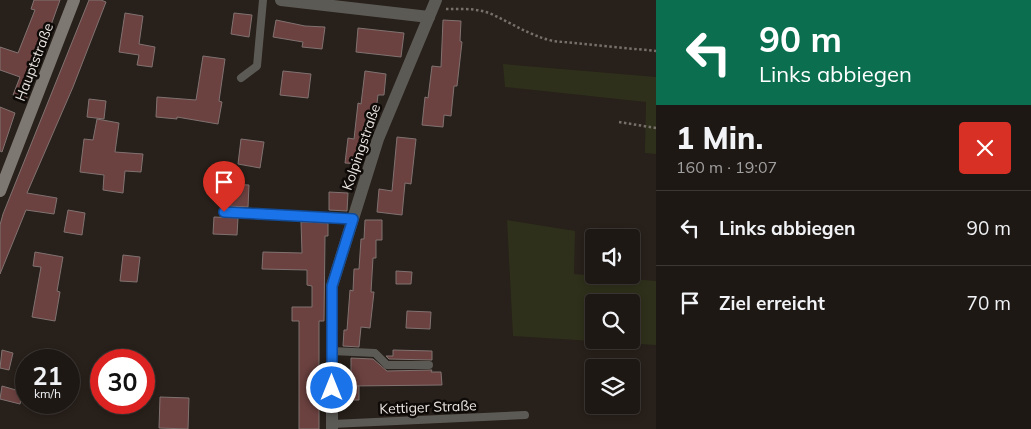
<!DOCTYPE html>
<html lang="de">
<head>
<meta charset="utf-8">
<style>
	:root { --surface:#1e1814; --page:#26211d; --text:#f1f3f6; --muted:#a1a0a0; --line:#3c3734 }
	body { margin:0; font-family:Mulish,sans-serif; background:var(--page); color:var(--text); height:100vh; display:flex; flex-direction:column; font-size:19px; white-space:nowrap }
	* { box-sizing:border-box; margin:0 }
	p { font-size:16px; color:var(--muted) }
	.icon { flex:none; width:28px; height:28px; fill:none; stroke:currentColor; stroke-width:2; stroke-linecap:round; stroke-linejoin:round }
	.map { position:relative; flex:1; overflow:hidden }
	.drawer { display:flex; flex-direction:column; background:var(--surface); width:375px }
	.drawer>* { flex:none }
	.banner { background:#0b6e4f; color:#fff; overflow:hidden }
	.buttons { position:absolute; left:585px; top:229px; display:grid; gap:10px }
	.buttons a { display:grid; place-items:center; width:55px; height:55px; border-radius:5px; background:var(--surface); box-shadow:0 2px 8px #0003,0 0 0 1px var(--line); font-size:25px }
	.speed { position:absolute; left:15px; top:349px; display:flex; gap:10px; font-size:25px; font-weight:700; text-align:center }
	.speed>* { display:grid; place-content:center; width:65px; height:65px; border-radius:50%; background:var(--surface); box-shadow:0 2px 8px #0003,0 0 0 1px var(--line); line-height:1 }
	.speed small { font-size:12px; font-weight:400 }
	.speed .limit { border:8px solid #d22; background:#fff; color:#111 }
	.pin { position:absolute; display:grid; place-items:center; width:42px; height:42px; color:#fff; margin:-51px -21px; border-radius:50% 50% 50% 0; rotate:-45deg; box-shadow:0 0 5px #0007 }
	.pin .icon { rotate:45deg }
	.me { position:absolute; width:55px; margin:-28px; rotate:0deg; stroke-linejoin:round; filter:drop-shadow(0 0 4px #0008) }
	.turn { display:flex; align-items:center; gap:18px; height:105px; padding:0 20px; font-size:22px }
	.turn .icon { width:65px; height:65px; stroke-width:2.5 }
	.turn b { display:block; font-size:35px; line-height:42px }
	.round { display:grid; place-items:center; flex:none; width:52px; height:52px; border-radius:5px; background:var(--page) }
	.overview { display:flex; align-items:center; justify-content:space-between; height:85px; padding:0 20px }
	h1 { font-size:30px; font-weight:800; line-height:38px }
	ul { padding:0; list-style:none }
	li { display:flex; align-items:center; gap:15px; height:75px; padding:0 20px; border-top:1px solid var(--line) }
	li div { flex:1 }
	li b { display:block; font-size:19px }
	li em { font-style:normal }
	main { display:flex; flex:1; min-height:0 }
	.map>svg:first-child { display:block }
	.green { fill:#2e301b; fill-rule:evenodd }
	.building { fill:#6c4240; stroke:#807271 }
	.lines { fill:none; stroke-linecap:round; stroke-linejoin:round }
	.path { stroke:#776f6a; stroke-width:2.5; stroke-dasharray:2.5 2.5; stroke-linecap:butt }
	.service { stroke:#5c5a55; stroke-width:8 }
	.minor { stroke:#5c5a55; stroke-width:12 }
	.secondary { stroke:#7d7972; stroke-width:12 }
	.route-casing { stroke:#114b97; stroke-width:12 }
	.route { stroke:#1a73e8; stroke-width:9 }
	.labels { text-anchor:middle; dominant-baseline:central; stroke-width:5; stroke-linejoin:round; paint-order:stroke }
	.street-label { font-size:14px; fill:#ebe5e1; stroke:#0e0a08 }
</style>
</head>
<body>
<main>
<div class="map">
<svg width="656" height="429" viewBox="0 0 656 429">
	<rect width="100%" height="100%" fill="#28201a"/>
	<g class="green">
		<polygon points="503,64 656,77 656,154 645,153 646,102 505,87"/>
		<path d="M507,220L575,231L574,274L656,281V345L513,336ZM594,302H631V340H594Z"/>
	</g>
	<g class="building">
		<polygon points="34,0 60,0 30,84 32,84 26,100 13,95 20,77 0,70 0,47 18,53 35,10 31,9"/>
		<polygon points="89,0 101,0 106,2 73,87 27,193 57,198 54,214 26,210 0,274 0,225 3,214"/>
		<polygon points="125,13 143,16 139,44 155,47 152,67 137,65 139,55 119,52"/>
		<polygon points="234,13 252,15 249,37 231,34"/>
		<polygon points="276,20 305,26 325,27 322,49 302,47 303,42 273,37"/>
		<polygon points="443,20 461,21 460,41 462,42 457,86 454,86 451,116 444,115 443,127 422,125 425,97 428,98 432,66 441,67"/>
		<polygon points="358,28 404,33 401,57 356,52"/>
		<polygon points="203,56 225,59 219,101 222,102 218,124 177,117 177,119 156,117 157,97 196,100"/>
		<polygon points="283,71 311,74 308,98 280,95"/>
		<polygon points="365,71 386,74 384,95 378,95 374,127 369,141 365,140 362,164 345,163 348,138 354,139 358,103 361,104"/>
		<polygon points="89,99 106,101 104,119 87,117"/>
		<polygon points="0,107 15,113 2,152 0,151"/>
		<polygon points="97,119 119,123 115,152 143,154 141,172 125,171 123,193 103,190 104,175 80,172 84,139 93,140"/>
		<polygon points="397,137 416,139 411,184 405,183 402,215 377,212 379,189 392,191"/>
		<polygon points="241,139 264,142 260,168 238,164"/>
		<polygon points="227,184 249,185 248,207 226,206"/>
		<polygon points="329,192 348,193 347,211 329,210"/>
		<polygon points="68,210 85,213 82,235 64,232"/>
		<polygon points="214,217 238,218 237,235 213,234"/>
		<polygon points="365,220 382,220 382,240 376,240 376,258 373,258 371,292 374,292 370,328 361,327 359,347 343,346 344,330 347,330 350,290 353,291 354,269 359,269 361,239 364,239"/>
		<polygon points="301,222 328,223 328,236 325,236 324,321 319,321 319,429 299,429 299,321 292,321 292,307 312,307 312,286 307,285 307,270 262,269 263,252 302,253"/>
		<polygon points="35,252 63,257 57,291 60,292 55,321 32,317 41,267 33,266"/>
		<polygon points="123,255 140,257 137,282 120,281"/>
		<polygon points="396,271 412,272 411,284 396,284"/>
		<polygon points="407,311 431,312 430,329 406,328"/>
		<polygon points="2,350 13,353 9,370 0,368"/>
		<polygon points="393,350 432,351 432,360 389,359 386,356 393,356"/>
		<polygon points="351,358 373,359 387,371 432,370 431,372 441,372 442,385 351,386"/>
		<polygon points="2,386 23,392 20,404 0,399"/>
		<polygon points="341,386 359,386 359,400 342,400"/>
		<polygon points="160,397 189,398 188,429 159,428"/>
	</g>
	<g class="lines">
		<g class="path">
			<path d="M446,9C460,9 475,8 489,13C512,23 528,35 553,41L656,51"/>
			<polyline points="619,122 656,128"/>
		</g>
		<g class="service">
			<polyline points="241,78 257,66 263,0"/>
			<polyline points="224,212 353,219"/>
			<polyline points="332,351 375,353 387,365 429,365"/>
			<polyline points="332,424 525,415"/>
		</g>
		<g class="minor">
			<polyline points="281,0 429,17"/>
			<polyline points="332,429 332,286 378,139 436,0"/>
		</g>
		<polyline class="secondary" points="0,191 74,0"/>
	</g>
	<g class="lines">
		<g class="route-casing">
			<polyline id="route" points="224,212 353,219 332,286 332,388"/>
		</g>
		<use href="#route" class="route"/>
	</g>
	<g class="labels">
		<g class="street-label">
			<text transform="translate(34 62) rotate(-69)">Hauptstraße</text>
			<text transform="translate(361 147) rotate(-71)">Kolpingstraße</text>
			<text transform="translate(428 407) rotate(-2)">Kettiger Straße</text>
		</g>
	</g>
</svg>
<div class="buttons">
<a><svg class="icon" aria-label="sound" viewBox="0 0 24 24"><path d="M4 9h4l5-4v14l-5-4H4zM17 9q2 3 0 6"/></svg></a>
<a><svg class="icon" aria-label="search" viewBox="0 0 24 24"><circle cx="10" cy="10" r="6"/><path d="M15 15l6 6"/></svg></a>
<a><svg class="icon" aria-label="layers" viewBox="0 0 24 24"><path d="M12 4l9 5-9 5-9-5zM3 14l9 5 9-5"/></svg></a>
</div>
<div class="speed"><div>21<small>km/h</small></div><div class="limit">30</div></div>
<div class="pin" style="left:224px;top:212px;background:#d93025"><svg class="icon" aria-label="arrive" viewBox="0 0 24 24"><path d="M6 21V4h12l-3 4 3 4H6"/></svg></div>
<svg class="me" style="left:332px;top:388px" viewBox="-20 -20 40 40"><circle r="17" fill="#1a73e8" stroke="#fff" stroke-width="3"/><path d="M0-11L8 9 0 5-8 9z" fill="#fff"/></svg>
</div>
<section class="drawer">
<div class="banner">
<div class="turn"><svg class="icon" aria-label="left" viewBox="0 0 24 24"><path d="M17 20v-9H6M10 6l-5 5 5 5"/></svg><div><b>90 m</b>Links abbiegen</div></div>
</div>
<div class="overview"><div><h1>1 Min.</h1><p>160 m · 19:07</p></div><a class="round" style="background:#d93025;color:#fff"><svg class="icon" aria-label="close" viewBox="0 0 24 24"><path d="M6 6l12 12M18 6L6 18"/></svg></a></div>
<ul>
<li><svg class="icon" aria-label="left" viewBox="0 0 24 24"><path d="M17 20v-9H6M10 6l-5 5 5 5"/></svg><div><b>Links abbiegen</b></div><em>90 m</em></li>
<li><svg class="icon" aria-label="arrive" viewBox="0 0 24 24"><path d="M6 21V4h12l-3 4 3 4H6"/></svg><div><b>Ziel erreicht</b></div><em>70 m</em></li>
</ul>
</section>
</main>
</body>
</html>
